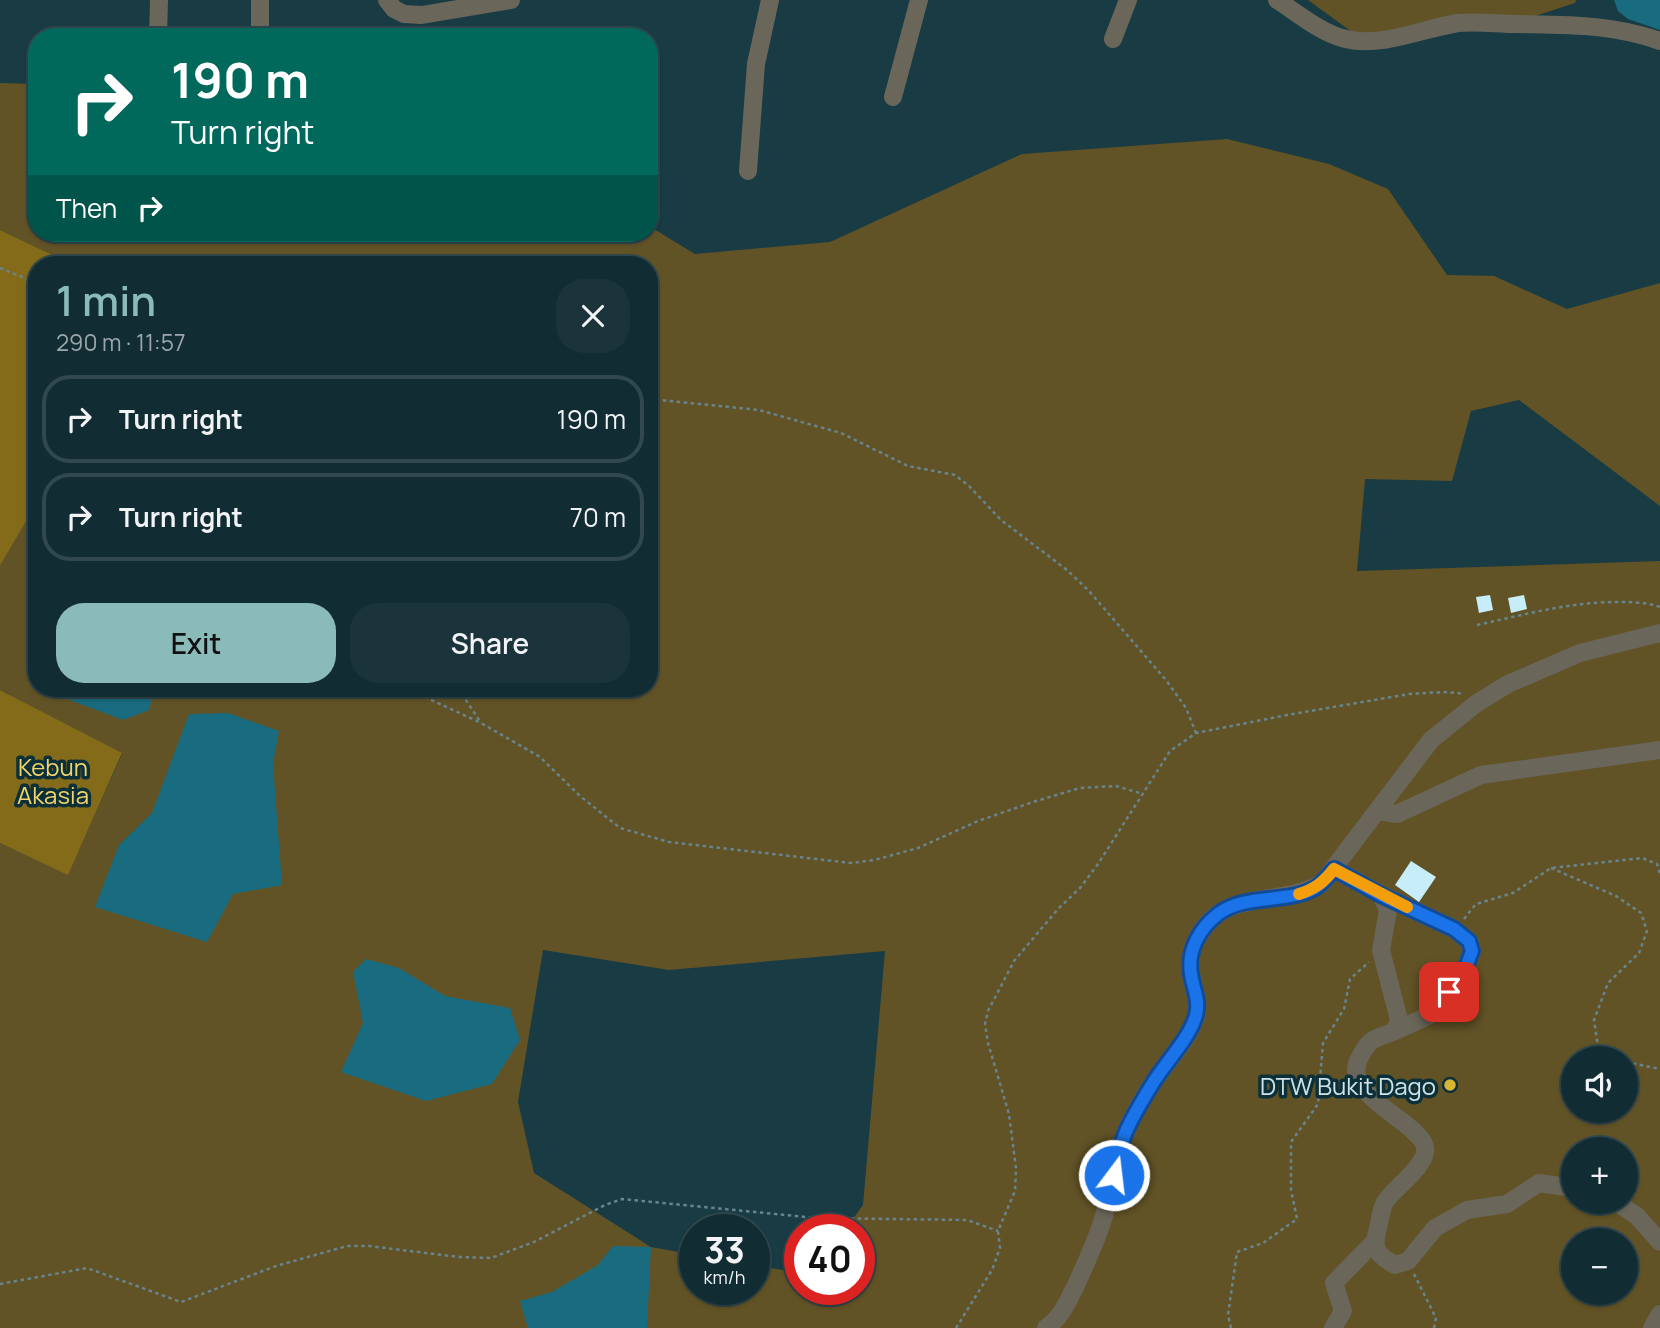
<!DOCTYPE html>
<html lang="en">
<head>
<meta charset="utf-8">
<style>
	:root { --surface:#122c33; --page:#1b343b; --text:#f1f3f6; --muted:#9ca7ac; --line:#31484e; --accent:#8bbbb9 }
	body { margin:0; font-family:Manrope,sans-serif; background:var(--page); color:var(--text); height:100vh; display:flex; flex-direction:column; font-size:26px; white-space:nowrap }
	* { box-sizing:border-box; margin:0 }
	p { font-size:23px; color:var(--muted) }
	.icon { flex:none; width:38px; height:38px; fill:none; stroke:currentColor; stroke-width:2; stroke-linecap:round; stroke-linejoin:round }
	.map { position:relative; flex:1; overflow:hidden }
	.details { position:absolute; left:28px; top:256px; width:630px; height:441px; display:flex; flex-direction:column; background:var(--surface); border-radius:28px; box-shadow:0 2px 5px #0004,0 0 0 2px var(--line) }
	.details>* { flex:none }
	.top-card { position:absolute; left:28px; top:28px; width:630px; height:214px; border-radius:28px; box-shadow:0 2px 5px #0004,0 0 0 2px var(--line); background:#00695c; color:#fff; overflow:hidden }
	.buttons { position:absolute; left:1561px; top:1046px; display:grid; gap:14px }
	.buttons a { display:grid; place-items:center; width:77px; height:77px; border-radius:50%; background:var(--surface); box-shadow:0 2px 5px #0004,0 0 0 2px var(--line); font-size:35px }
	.speed { position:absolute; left:679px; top:1214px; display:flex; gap:14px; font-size:35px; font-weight:700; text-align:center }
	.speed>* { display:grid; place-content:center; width:91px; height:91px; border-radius:50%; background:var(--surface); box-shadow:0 2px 5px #0004,0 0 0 2px var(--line); line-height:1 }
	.speed small { font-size:18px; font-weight:400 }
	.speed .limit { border:10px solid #d22; background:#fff; color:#111 }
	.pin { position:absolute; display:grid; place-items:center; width:60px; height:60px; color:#fff; margin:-30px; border-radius:14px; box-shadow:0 4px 10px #0006 }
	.me { position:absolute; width:77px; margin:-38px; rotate:15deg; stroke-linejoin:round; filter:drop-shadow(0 0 5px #0008) }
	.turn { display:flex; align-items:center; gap:24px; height:147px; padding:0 28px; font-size:32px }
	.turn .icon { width:91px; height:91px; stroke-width:2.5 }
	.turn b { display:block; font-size:49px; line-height:60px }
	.then { display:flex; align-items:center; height:66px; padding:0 28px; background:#0003; gap:14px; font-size:26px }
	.round { display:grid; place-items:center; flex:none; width:74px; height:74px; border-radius:28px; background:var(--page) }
	.summary { display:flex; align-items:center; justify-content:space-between; height:119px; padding:0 28px }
	h1 { font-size:42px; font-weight:600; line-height:52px; color:var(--accent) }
	.button { display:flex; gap:14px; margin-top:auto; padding:14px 28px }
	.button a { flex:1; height:80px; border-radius:28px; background:var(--accent); color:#111; font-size:28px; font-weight:600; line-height:80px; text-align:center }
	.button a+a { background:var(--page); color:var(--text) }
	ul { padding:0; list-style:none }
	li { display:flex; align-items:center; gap:21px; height:88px; margin:0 14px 10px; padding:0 14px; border:4px solid var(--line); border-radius:28px }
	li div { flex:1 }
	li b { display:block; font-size:26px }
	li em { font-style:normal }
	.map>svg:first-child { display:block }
	.green { fill:#615326; fill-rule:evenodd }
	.forest { fill:#836b19 }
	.water { fill:#196c7f }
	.building { fill:#c6edf8 }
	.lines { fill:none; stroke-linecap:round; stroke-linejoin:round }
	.path { stroke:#68848c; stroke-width:2.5; stroke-dasharray:3.5 3.5; stroke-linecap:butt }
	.minor { stroke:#6a665a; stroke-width:18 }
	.route-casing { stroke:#114b97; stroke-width:18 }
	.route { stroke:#1a73e8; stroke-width:12 }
	.slow { stroke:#f59e0b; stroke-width:12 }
	.poi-dot { fill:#d8b434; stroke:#0c3039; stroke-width:2.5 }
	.labels { text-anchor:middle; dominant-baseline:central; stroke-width:7; stroke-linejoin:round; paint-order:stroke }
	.park-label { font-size:24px; fill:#f4d369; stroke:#0c3039 }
	.poi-label { font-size:24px; fill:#cfe2e8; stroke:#0c3039; text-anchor:end }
</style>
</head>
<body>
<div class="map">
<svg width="1660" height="1328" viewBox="0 0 1660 1328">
	<rect width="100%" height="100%" fill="#183b44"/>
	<g class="green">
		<polygon points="1308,0 1576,0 1575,3 1535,16 1389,35 1356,35"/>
		<path d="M0,83L37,84V233H649V226L695,254L830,242L1022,154L1227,139L1329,164L1388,189L1447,275L1494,276L1567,309L1660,283V506L1519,400L1471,411L1452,481L1365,479L1357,571L1660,561V1328H0V843L68,874L122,754L0,690V566L37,503V688H649V264H72L0,230ZM543,950L669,970L885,951L863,1205L845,1230H859V1290H800V1273L754,1265V1290H695V1255L651,1247L534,1173L518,1102ZM1573,1059H1626V1111H1573ZM1573,1150H1626V1202H1573ZM1573,1241H1626V1293H1573Z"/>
	</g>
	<g class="forest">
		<polygon points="0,230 72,264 37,264 37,503 0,566"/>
		<polygon points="0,690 122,753 68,875 0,843"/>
	</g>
	<g class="water">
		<polygon points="1614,0 1660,0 1660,30 1628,19 1618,11"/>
		<polygon points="59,688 154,688 149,710 123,720 62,697"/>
		<polygon points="228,713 279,731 273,764 282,885 233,894 207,942 95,907 119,845 152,813 189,714"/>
		<polygon points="366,959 399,968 445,996 510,1008 520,1040 492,1084 426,1101 341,1072 363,1023 353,972"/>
		<polygon points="613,1246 651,1247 647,1328 528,1328 520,1301 552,1292 598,1265"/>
	</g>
	<g class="building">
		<polygon points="1490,595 1493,610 1479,613 1476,597"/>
		<polygon points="1524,595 1527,609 1511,613 1508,598"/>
		<polygon points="1411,861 1436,877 1419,902 1395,885"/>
	</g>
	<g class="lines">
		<g class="path">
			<polyline points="0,268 37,283"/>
			<polyline points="649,402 660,400 759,410 841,433 908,466 955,475 969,486 1001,520 1067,570 1089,591 1166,680 1186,708 1196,733"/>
			<path d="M1477,625C1523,615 1569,602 1617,602C1631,602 1646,602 1660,607"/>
			<polyline points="458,688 481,723"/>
			<polyline points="412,691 481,723 540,757 580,796 620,828 669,842 851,863 874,860 918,848 978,821 1036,801 1080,788 1116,786 1143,794"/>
			<polyline points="1551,868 1616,896 1641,913 1647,931 1639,953 1608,983 1594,1020 1598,1047 1609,1059"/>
			<polyline points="1464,919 1476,904 1513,893 1551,868 1642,858 1657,864 1660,874"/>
			<polyline points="1626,1062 1660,1069"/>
			<polyline points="1414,1274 1436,1318 1434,1328"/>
			<polyline points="0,1284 87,1268 181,1302 276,1266 347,1246 369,1246 459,1257 491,1258 534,1242 605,1205 622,1199 816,1218 967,1220 998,1231"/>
			<polyline points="956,1328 992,1270 1000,1248 998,1231 1015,1191 1016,1168 1009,1114 988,1043 985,1024 988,1011 1014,961 1058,909 1080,888 1098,864 1170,751 1196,733 1287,715 1409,694 1443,692 1459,693 1462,695"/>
			<polyline points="1231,1328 1228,1315 1237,1252 1263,1243 1297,1219 1291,1190 1291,1142 1318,1104 1323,1043 1344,1009 1350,979 1369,962"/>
		</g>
		<g class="minor">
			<polyline points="260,0 260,37"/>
			<polyline points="387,0 394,9 404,14 422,15 511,0"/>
			<path d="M1277,0C1296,12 1320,32 1342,38C1380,49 1420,29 1458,23C1477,21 1498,24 1517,24C1568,25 1612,24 1660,41"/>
			<polyline points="158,37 159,0"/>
			<polyline points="1113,39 1128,0"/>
			<polyline points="893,97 919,0"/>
			<polyline points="748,171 756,64 770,0"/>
			<polyline points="1378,811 1397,814 1481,775 1660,750"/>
			<path d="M1334,869L1381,895L1388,910L1381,950L1399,1020L1395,1031C1373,1040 1370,1037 1359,1059C1340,1095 1420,1122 1425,1147C1429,1164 1394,1188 1385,1202C1381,1209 1380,1220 1378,1228C1372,1249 1377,1255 1395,1265L1408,1261L1435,1228L1467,1210L1507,1204L1539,1183L1573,1188"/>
			<polyline points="1381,895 1454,929 1469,941 1472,951 1465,970 1432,1014 1395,1031"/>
			<polyline points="1616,1202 1637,1216 1660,1242"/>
			<path d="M1046,1328C1061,1318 1068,1301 1076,1285C1086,1263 1097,1240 1104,1216C1111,1189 1114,1159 1125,1134C1132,1117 1143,1098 1153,1083C1166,1063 1190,1038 1196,1016C1200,1001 1193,988 1191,974C1188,956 1195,939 1206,925C1232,891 1289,905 1323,882L1431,740L1477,703L1508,684L1580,653L1660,633"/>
			<polyline points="1333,1328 1343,1311 1334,1283 1374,1242"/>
			<polyline points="1652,1328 1660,1314"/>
		</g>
	</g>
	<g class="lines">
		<g class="route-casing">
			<path id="route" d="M1114,1175C1117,1162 1120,1147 1125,1134C1132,1117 1143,1099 1153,1083C1165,1063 1190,1038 1196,1015C1200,1001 1193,988 1191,974C1187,950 1200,928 1218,914C1246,893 1287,904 1315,888C1323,883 1328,876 1334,869L1381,895L1454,929L1469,941L1472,951L1465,970L1449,992"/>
		</g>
		<use href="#route" class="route"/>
		<path class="slow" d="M1299,894C1315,889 1324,882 1334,869L1407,907"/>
	</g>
	<circle class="poi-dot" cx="1450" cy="1085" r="7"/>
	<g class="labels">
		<g class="park-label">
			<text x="53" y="766">Kebun<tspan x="53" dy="28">Akasia</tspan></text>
		</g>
		<g class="poi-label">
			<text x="1436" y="1085">DTW Bukit Dago</text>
		</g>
	</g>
</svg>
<div class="buttons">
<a><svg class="icon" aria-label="sound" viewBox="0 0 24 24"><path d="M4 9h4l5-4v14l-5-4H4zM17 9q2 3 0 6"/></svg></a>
<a>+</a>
<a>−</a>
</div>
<div class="speed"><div>33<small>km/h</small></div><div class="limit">40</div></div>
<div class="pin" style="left:1449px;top:992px;background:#d93025"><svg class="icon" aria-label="arrive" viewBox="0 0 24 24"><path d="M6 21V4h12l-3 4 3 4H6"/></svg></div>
<svg class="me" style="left:1114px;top:1175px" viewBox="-20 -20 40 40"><circle r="17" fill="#1a73e8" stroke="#fff" stroke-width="3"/><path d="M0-11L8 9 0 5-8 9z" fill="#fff"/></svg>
<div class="top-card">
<div class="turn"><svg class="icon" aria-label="right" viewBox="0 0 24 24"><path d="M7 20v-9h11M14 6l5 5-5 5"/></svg><div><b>190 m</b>Turn right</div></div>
<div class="then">Then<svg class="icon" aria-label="right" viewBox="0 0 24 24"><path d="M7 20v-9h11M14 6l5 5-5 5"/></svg></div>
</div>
<section class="details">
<div class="summary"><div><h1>1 min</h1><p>290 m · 11:57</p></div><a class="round"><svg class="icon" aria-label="close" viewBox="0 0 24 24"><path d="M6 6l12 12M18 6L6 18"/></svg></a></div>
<ul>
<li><svg class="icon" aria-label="right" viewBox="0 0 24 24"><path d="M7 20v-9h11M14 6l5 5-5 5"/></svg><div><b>Turn right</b></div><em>190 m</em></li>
<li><svg class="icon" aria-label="right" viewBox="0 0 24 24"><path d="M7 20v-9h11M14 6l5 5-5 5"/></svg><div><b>Turn right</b></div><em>70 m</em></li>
</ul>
<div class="button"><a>Exit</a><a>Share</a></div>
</section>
</div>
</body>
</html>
